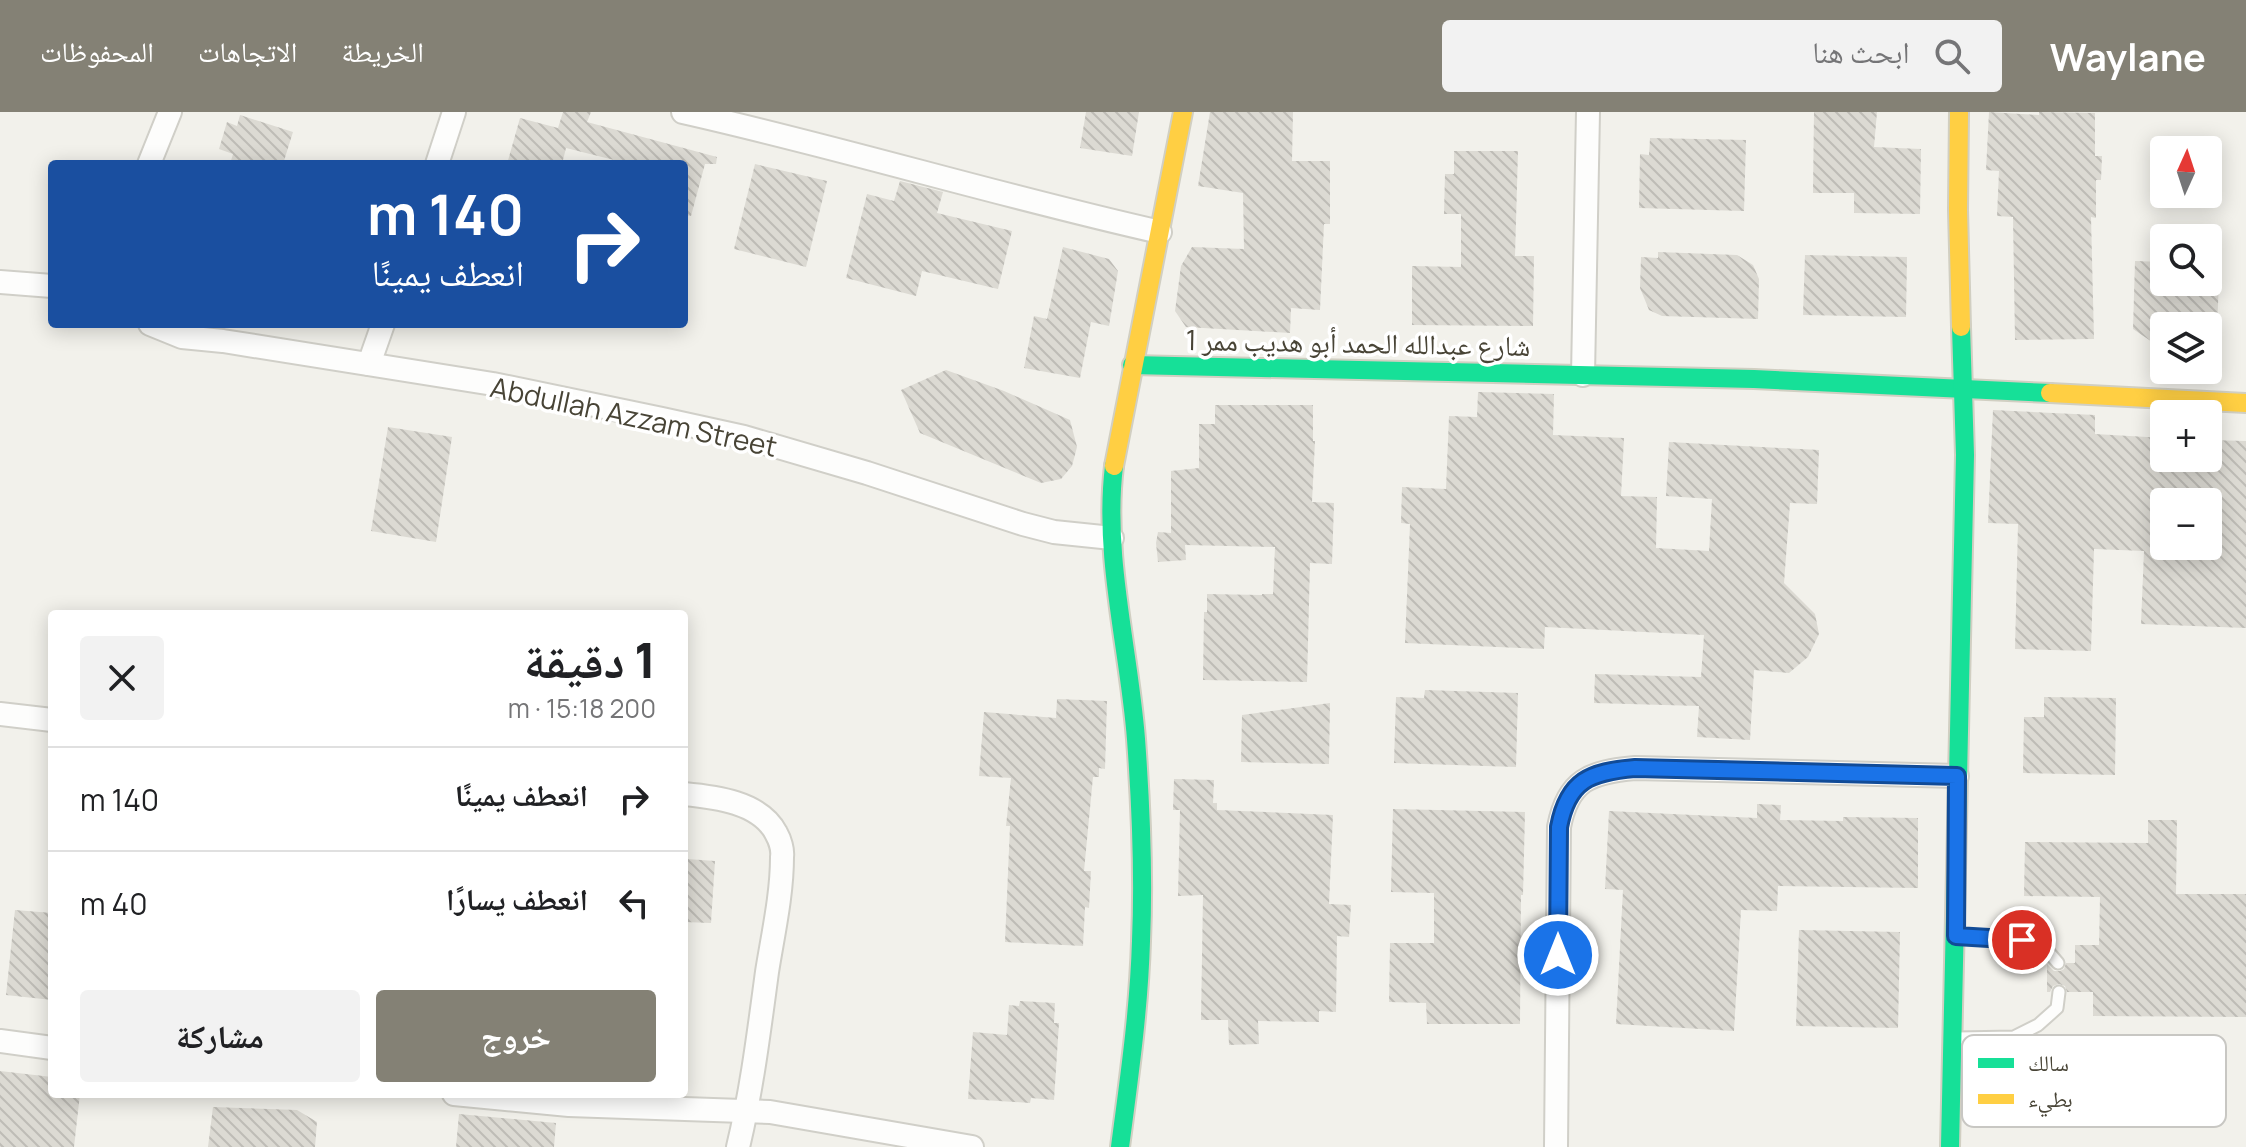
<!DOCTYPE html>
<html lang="ar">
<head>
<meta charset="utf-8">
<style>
	:root { --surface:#fff; --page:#f2f2f2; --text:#202124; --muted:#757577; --line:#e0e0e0; --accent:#848175 }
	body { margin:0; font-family:Manrope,"Noto Naskh Arabic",sans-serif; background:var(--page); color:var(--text); direction:rtl; height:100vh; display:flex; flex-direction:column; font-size:30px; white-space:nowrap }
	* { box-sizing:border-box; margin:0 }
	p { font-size:26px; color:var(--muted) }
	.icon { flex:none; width:44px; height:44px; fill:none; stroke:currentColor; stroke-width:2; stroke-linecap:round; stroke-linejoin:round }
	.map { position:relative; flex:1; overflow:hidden; direction:ltr }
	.drawer { position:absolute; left:48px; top:498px; width:640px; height:488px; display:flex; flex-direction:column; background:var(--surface); border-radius:8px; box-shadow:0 4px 20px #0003; direction:rtl }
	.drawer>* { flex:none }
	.top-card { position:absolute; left:48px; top:48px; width:640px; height:168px; border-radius:8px; box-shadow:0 4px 20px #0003; direction:rtl; background:#1a4fa0; color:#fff; overflow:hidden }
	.needle { width:52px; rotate:3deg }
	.buttons { position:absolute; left:2150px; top:24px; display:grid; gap:16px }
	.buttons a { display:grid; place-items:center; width:72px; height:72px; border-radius:8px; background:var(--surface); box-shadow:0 4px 20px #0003; font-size:40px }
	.pin { position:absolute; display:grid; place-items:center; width:68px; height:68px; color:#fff; margin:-34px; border:4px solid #fff; border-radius:50%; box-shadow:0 2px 8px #0007 }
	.me { position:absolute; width:88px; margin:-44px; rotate:0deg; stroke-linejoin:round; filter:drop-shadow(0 0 6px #0008) }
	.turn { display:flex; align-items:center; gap:28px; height:168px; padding:0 32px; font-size:36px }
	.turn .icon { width:104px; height:104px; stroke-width:2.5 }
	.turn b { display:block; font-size:56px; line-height:68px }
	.round { display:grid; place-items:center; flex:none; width:84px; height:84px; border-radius:8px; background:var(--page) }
	.head { display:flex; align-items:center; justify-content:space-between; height:136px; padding:0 32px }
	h1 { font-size:48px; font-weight:800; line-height:60px }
	.button { display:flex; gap:16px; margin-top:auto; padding:16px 32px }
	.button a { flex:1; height:92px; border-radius:8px; background:var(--accent); color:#fff; font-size:32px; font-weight:800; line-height:92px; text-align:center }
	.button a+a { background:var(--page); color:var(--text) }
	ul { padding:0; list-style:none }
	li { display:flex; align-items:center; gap:24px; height:104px; padding:0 32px; border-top:2px solid var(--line) }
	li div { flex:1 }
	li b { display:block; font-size:30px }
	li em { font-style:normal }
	header { display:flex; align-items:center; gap:48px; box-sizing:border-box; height:112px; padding:0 40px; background:var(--accent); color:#fff }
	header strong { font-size:38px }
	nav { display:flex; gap:44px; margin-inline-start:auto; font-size:28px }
	.search { width:560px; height:72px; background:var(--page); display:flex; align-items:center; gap:20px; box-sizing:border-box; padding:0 28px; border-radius:8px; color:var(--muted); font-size:30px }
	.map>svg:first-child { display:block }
	.building { fill:url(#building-back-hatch); fill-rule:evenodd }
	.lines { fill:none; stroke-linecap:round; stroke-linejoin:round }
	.lane-casing { stroke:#d0cfc8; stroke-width:15 }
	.street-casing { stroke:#d0cfc8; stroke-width:26 }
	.fast-casing { stroke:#d1cfc2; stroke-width:22 }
	.slow-casing { stroke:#d1cfc2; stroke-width:22 }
	.lane { stroke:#fdfdfc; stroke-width:11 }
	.street { stroke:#fdfdfc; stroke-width:22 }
	.fast { stroke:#16e098; stroke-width:18 }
	.slow { stroke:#ffcf43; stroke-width:18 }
	.route-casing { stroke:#114b97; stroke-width:20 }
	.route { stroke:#1a73e8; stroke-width:14 }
	.labels { text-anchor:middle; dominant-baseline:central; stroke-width:7; stroke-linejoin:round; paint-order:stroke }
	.street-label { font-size:28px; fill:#484436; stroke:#fff }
	.key { fill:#fff; stroke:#c8c7c3; stroke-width:2 }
	.key-label { font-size:22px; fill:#484436 }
</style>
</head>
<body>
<header>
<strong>Waylane</strong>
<div class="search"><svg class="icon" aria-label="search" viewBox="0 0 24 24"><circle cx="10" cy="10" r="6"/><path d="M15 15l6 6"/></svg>ابحث هنا</div>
<nav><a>الخريطة</a><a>الاتجاهات</a><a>المحفوظات</a></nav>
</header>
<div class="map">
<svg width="2246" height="1035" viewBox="0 0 2246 1035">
	<defs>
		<pattern id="building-back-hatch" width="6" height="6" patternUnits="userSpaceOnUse" patternTransform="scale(2)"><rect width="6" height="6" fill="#dcdad3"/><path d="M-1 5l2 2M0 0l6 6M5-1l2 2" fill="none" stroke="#bebcb6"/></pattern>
	</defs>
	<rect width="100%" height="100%" fill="#f2f1eb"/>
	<g class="building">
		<polygon points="563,0 591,0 587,10 717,45 716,52 705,52 691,104 684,103 684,52 613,52 614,48 566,36 562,52 507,52 520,6 558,16"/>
		<polygon points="1086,0 1139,0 1132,44 1080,36"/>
		<polygon points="1210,0 1293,0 1292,49 1330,49 1330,112 1324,112 1320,198 1291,196 1290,221 1186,215 1175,199 1181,154 1192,135 1244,137 1243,81 1198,74"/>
		<polygon points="1814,0 1877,0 1874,35 1921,37 1920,102 1854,101 1854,81 1813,81"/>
		<polygon points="1989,0 2039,3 2039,0 2095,1 2095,44 2102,44 2101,68 2096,68 2096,106 2091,105 2094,227 2015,228 2013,105 1997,104 1999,59 1986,58"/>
		<polygon points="240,3 293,20 283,52 230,52 233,42 219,37 227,10 237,14"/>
		<polygon points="1650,26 1746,28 1744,99 1639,96 1640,42 1649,43"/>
		<polygon points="1454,39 1518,39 1515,144 1534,144 1533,214 1412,213 1412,154 1461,155 1461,102 1444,102 1445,62 1454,62"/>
		<polygon points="755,52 827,69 806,155 734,137"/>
		<polygon points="900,69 943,80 937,101 1012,119 998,177 922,159 916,184 846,166 867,82 894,89"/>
		<polygon points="1063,135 1109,147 1118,159 1109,214 1091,210 1080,266 1024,256 1034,204 1047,207"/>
		<polygon points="1658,140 1737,143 1753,153 1759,167 1758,207 1662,204 1649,198 1640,176 1641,145 1658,146"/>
		<polygon points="1805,143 1907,145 1906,205 1803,203"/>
		<polygon points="2135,149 2164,150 2164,170 2219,170 2217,214 2164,214 2164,238 2133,217"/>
		<polygon points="946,258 1004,279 1070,308 1077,335 1072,354 1061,367 1041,371 920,321 901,278"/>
		<polygon points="1478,280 1554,282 1553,323 1624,326 1621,384 1657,385 1656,436 1709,439 1712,387 1666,384 1669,330 1819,338 1817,392 1790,391 1784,471 1815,502 1819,522 1808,545 1789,561 1754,558 1750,628 1697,625 1699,594 1594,591 1595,562 1701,565 1704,523 1545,515 1544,537 1405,531 1410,412 1401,411 1402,375 1446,377 1449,304 1477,305"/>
		<polygon points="1215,293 1313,293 1313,329 1315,329 1312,390 1334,391 1332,452 1310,451 1307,570 1203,568 1204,500 1207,500 1207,482 1262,483 1262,482 1273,482 1275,435 1185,433 1186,448 1158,450 1156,431 1158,420 1171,421 1171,359 1199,356 1199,312 1215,312"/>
		<path d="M1993,298L2095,303V322L2164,326V346H2208V328L2246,329V516L2141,512L2144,439L2094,437L2091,539L2015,537L2018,412L1988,411ZM2164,390H2208V434H2164Z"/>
		<polygon points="388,315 452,325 436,430 371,419"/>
		<polygon points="1425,578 1518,581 1516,655 1394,651 1396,585 1424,586"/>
		<polygon points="2044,585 2116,586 2115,663 2023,661 2024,605 2044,605"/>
		<polygon points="1057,587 1107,589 1105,657 1099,656 1099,665 1093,665 1084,759 1091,759 1089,796 1085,795 1083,834 1005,830 1010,714 1006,714 1011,666 979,664 984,600 1056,606"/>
		<polygon points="1330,591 1329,652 1241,650 1242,603"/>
		<polygon points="1174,667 1214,668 1213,691 1217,691 1217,698 1333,703 1329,792 1351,793 1349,825 1337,824 1336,900 1319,899 1319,910 1258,909 1259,932 1229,933 1228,908 1201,908 1203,783 1178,784 1180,698 1173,698"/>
		<polygon points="1757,692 1781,693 1780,708 1843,709 1843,705 1918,706 1918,776 1778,774 1777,799 1741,798 1734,919 1616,912 1623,778 1605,777 1609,699 1757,706"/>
		<polygon points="1393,697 1525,700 1523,783 1521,783 1520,912 1427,912 1426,891 1389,890 1390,831 1434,831 1434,781 1391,780"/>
		<polygon points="2148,708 2177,708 2176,782 2246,782 2246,905 2093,904 2093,880 2067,880 2065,874 2059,872 2053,874 2050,880 2047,880 2047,852 2054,859 2060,859 2064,857 2066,851 2075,851 2075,833 2099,833 2100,785 2024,784 2025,730 2148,731"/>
		<polygon points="687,747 715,749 711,811 684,810 684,760"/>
		<polygon points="15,798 52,801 52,888 6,883"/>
		<polygon points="1799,818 1900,820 1898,916 1796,914"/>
		<polygon points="1020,889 1055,891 1054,911 1059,911 1054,988 1031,986 1030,991 968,987 973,920 1007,923 1009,893 1019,894"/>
		<polygon points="0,959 52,965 52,982 80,982 74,1035 0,1035"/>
		<polygon points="213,995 297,998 317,1010 315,1035 208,1035"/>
		<polygon points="459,1002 556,1011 554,1035 456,1035"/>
	</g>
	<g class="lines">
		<g class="lane-casing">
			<g id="lane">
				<polyline points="1959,824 2022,828 2046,837 2058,851"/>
				<polyline points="1957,926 2014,925 2038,913 2057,896 2059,880"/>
			</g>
		</g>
		<g class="street-casing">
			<g id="street">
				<path d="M683,0C843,36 1000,84 1160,120"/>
				<polyline points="149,52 170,0"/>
				<polyline points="437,52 454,0"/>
				<polyline points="0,170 52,174"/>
				<polyline points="150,212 182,225 223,229 493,272 662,307 744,325 867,361 1023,412 1054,420 1112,426"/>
				<polyline points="369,252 383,212"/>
				<polyline points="1583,263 1588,0"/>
				<polyline points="0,602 52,608"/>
				<path d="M684,682C715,685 760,690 776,721C780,728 783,738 782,745C782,783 773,822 767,860C759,919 752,977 738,1035"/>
				<polyline points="0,929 52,936"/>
				<polyline points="454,982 569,993 770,1000 972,1035"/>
				<path d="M1556,1035L1559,715C1568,668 1590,660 1635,656L1957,664"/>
			</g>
		</g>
		<g class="fast-casing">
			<g id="fast">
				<polyline points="1132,253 1754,267 2050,281"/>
				<path d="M1114,354C1103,445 1129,537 1136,627C1141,695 1144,761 1141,829C1139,898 1129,967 1120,1035"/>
				<polyline points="1950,1035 1965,343 1961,215"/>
			</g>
		</g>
		<g class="slow-casing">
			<g id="slow">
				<polyline points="1959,0 1958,98 1961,215"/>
				<polyline points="2050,281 2246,291"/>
				<polyline points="1114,354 1183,0"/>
			</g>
		</g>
		<use href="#lane" class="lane"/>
		<use href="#street" class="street"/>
		<use href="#fast" class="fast"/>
		<use href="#slow" class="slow"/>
	</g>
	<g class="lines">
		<g class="route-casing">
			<path id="route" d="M1558,843L1559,715C1568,668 1590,660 1635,656L1957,664L1956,824L2022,828"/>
		</g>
		<use href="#route" class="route"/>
	</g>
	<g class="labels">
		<g class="street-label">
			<text transform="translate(1358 230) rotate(1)">شارع عبدالله الحمد أبو هديب ممر 1</text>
			<text transform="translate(634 304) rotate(12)">Abdullah Azzam Street</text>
		</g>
	</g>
	<rect x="1962" y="923" width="264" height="92" rx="12" class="key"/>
	<rect x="1978" y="946" width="36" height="10" fill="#16e098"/>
	<rect x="1978" y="982" width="36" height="10" fill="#ffcf43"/>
	<g class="key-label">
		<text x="2028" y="959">سالك</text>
		<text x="2028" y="995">بطيء</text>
	</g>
</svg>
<div class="buttons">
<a><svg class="needle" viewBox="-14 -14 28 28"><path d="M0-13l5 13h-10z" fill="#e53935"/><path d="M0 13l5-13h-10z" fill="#757577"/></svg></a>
<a><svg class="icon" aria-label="search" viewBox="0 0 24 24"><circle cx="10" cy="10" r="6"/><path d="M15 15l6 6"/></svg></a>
<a><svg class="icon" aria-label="layers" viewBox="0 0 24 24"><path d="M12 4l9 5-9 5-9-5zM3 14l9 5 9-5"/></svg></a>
<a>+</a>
<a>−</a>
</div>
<div class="pin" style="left:2022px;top:828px;background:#d93025"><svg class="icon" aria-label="arrive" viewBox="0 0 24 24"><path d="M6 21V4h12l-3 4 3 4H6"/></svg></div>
<svg class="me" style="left:1558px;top:843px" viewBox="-20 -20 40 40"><circle r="17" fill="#1a73e8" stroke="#fff" stroke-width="3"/><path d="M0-11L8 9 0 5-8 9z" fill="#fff"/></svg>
<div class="top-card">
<div class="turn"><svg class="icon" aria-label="right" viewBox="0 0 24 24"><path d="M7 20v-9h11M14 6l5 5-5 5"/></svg><div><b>140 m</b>انعطف يمينًا</div></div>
</div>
<section class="drawer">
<div class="head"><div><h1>1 دقيقة</h1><p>200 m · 15:18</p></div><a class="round"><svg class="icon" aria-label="close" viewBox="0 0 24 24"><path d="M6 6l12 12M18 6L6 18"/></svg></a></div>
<ul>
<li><svg class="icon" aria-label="right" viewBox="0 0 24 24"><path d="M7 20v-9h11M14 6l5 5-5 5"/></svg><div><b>انعطف يمينًا</b></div><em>140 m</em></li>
<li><svg class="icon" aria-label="left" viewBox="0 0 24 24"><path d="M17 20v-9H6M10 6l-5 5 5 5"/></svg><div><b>انعطف يسارًا</b></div><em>40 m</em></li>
</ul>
<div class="button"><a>خروج</a><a>مشاركة</a></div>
</section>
</div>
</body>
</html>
